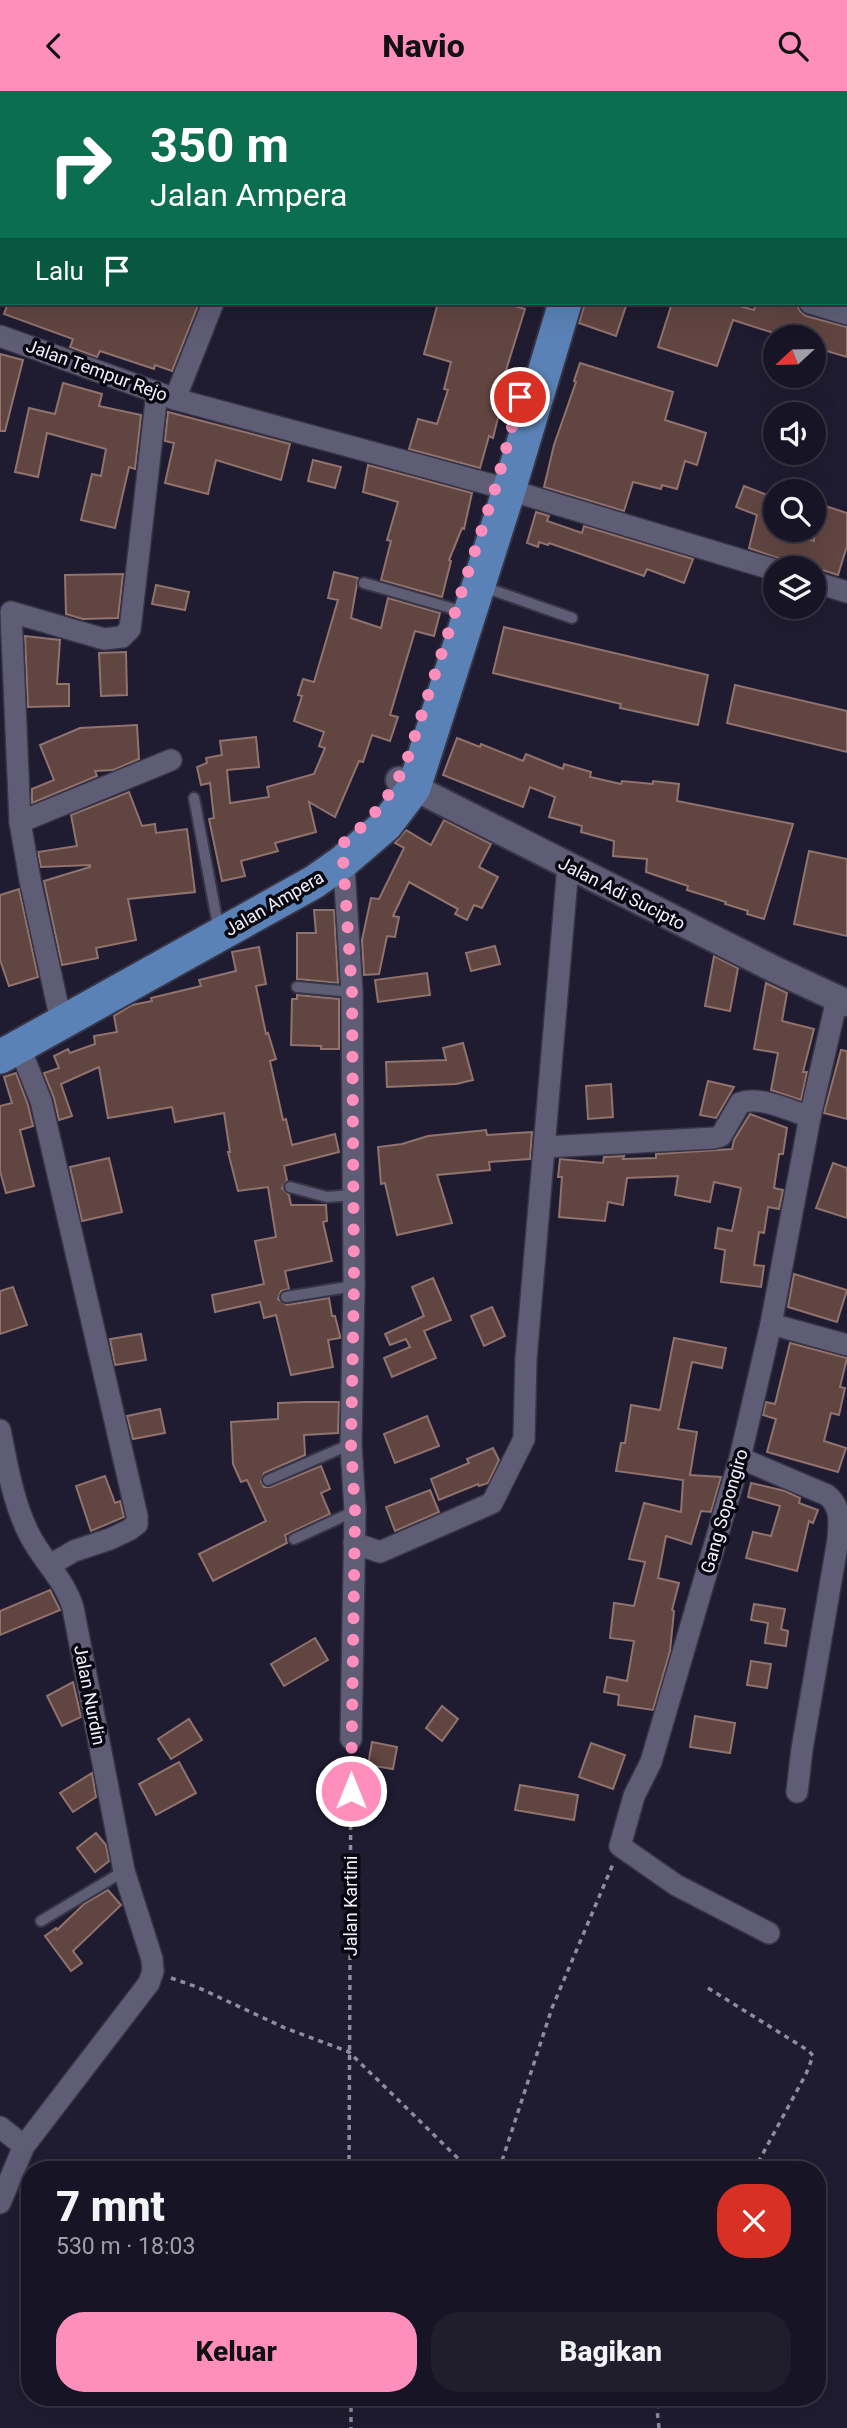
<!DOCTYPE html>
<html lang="id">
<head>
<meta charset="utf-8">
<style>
	:root { --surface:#171525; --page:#201e2d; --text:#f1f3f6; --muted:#9e9fa7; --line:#363442; --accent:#fe8ebc }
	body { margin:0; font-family:Roboto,sans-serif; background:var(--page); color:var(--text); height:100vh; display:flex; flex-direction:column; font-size:26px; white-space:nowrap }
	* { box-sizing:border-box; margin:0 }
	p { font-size:23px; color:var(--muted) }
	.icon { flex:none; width:38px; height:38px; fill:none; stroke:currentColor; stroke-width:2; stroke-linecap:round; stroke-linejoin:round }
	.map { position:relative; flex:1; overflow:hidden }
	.details { position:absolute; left:21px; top:2070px; width:805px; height:245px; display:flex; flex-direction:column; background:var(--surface); border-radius:28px; box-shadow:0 7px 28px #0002,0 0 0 2px var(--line) }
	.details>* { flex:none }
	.hud { position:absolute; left:0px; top:0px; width:847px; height:214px; box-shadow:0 7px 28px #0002,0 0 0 2px var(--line); background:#0b6e4f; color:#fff; overflow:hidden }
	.needle { width:46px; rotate:248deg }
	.fabs { position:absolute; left:763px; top:234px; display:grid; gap:14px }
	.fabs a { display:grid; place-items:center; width:63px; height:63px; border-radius:50%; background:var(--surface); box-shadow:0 7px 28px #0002,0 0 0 2px var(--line); font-size:35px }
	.pin { position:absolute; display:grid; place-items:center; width:60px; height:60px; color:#fff; margin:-30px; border:4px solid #fff; border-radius:50%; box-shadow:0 2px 7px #0007 }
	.me { position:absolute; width:77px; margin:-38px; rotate:0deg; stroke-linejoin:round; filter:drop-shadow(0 0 5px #0008) }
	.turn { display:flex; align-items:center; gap:24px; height:147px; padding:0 35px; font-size:32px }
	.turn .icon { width:91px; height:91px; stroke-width:2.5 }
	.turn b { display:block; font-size:49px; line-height:60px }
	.then { display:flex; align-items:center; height:66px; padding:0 35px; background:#0003; gap:14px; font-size:26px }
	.round { display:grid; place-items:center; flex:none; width:74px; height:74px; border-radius:28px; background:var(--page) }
	.headline { display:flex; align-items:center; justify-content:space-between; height:119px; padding:0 35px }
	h1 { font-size:42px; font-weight:800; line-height:52px }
	.button { display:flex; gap:14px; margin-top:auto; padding:14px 35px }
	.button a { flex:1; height:80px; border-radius:28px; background:var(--accent); color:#111; font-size:28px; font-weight:800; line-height:80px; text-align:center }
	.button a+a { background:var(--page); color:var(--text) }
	header { display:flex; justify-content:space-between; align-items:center; height:91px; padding:0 35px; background:var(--accent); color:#111; font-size:32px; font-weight:800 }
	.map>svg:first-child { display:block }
	.building { fill:#614541; stroke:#91726d; stroke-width:2 }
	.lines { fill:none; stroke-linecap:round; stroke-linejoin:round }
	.service-casing { stroke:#373546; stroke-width:14 }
	.minor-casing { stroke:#373546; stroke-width:24 }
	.tertiary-casing { stroke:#373546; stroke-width:30 }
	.primary-casing { stroke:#373546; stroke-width:37 }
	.path { stroke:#8e8c9e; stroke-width:3.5; stroke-dasharray:5 5; stroke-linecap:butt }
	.service { stroke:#5f5d76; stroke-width:10 }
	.minor { stroke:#5f5d76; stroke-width:21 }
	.tertiary { stroke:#5f5d76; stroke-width:26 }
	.primary { stroke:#5b82b6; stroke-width:33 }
	.route { stroke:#fe8ebc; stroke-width:12; stroke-dasharray:0 21.6 }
	.labels { text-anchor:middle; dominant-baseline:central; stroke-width:7; stroke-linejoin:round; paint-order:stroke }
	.street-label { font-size:18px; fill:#f1f0ff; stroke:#090811 }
</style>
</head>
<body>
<header><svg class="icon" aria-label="back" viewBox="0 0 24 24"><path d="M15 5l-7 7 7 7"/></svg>Navio<svg class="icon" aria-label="search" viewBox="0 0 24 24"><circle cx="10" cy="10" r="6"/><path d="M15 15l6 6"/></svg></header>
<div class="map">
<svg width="847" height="2337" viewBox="0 0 847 2337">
	<rect width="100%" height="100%" fill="#1f1c31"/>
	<g class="building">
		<polygon points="8,212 199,212 172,280 155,274 154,278 100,260 97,266 70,256 73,248 4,223"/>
		<polygon points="438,212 504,212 525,218 503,289 507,290 493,347 489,345 480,377 409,358 418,328 437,333 448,299 444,298 451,271 424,263"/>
		<polygon points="585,212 627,212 616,245 579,232"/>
		<polygon points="672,212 729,212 754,219 756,212 788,212 797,214 800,220 806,225 847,236 847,266 817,257 814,254 814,247 789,247 733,229 717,275 658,256"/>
		<polygon points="0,263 23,269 5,340 0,340"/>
		<polygon points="580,272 673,301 665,329 706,342 697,374 685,370 677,398 662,394 661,398 633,391 624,420 544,396 554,354 576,291 574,290"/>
		<polygon points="63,292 102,303 99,315 141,324 135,378 129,376 115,437 81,429 92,383 101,385 106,358 47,342 38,386 15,381 29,317 55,323"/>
		<polygon points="168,321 290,353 281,389 216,369 208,403 165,392 174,352 165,350"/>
		<polygon points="313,369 341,376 335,397 308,390"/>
		<polygon points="368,374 472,402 464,438 462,437 449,469 451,470 442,506 381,489 391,450 387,449 398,411 363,401"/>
		<polygon points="744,395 775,407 775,439 814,450 814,420 816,412 847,422 847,455 838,484 807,474 806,477 749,457 757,424 736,416"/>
		<polygon points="536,421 549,425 547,430 582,442 584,435 693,468 684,492 647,478 644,485 549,452 548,454 539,451 538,456 527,452"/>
		<polygon points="334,481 358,487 351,527 381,537 388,507 440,522 434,545 415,540 390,624 398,626 390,650 372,644 363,671 359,670 335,726 309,711 316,741 275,752 278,760 241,770 245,785 222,790 209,728 214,727 210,692 201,694 197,676 207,672 206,667 222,664 220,650 256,646 259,676 227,679 230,712 269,706 267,696 314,683 325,657 319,655 324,641 294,630 302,605 298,604 303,588 314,591 338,509 328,507"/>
		<polygon points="123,483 118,527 83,528 66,523 65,484"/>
		<polygon points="156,494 189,501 185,519 152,513"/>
		<polygon points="504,536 708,584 698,634 620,617 621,613 493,582"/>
		<polygon points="25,545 60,549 57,593 69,593 69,615 28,616"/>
		<polygon points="126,561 127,604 101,605 99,562"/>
		<polygon points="735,594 847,620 847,661 727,632"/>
		<polygon points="137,634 139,668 113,679 95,680 97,685 32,712 32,698 54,689 40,654 80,637"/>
		<polygon points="457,647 480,656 481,653 523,670 526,663 563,678 564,673 591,681 590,686 621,693 622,690 653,693 653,690 679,693 677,710 793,733 764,828 747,823 748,820 725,813 726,811 687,799 688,795 646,781 647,768 613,765 614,750 581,741 582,735 549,726 555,706 530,696 523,716 443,684"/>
		<polygon points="129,701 142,735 155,733 156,742 187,738 195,801 128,808 136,849 96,857 98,867 62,874 44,790 90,776 90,774 41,776 38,761 77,755 71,724"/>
		<polygon points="444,729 491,753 479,776 498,786 482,817 474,814 467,829 455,823 458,818 409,791 393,825 399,826 395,846 387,845 379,883 364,884 362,849 371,807 379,808 404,757 395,752 406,739 431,754"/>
		<polygon points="809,760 847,768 847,845 794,833"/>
		<polygon points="19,798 38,886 9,895 0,869 0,804"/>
		<polygon points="314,819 334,819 338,892 297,888 297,842 316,842"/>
		<polygon points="495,855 500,873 471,880 466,862"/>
		<polygon points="259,856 266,893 256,895 266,943 268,942 276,968 270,970 283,1029 286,1028 292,1054 335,1043 339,1061 284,1075 287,1089 282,1097 289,1104 291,1114 326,1114 327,1130 323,1131 332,1170 285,1180 289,1198 281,1200 278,1208 287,1214 329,1207 332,1225 335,1225 340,1245 340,1247 328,1249 333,1276 291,1284 276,1224 264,1227 260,1211 215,1221 212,1204 264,1193 255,1150 276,1146 268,1096 238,1100 228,1061 230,1061 224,1022 175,1031 172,1016 108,1027 99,976 61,993 72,1025 59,1029 54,1007 44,982 59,977 54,965 68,958 70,962 95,953 94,945 117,941 114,925 132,914 152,910 151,907 201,895 199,889 236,880 232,861"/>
		<polygon points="714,865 738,877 730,920 705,915"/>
		<polygon points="427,882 430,904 378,911 375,889"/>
		<polygon points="766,892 787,902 782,930 814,938 803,981 807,981 801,1009 771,999 778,962 754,958"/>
		<polygon points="297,904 339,908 339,958 321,958 321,955 291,954 292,908 297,908"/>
		<polygon points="463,952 473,989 456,993 387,996 386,971 446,969 443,957"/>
		<polygon points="841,959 847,960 847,1028 824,1022"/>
		<polygon points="16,982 28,1014 33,1035 20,1039 34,1095 6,1102 0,1080 0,1015 12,1012 4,986"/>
		<polygon points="708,990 734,996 716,1027 700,1024"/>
		<polygon points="611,993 613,1026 588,1028 586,995"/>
		<polygon points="750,1023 787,1037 783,1063 779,1063 774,1097 783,1099 779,1118 768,1116 764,1142 759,1141 754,1174 764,1175 761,1196 721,1191 725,1159 715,1157 718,1137 732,1140 741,1097 714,1091 710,1111 675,1104 678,1085 627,1087 623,1114 608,1111 605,1130 559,1126 562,1086 558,1086 560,1068 603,1072 604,1066 624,1065 623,1068 656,1067 656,1063 732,1058 734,1049"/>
		<polygon points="486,1039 487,1044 532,1041 530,1068 489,1071 490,1079 437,1084 452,1132 397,1144 385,1092 381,1093 378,1056 402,1053 428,1045"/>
		<polygon points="109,1067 122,1121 82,1130 70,1076"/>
		<polygon points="833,1072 847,1077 847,1127 816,1117"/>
		<polygon points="794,1183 847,1199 837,1231 788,1216"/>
		<polygon points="433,1187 451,1229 424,1240 436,1267 392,1286 384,1267 410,1256 406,1248 390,1254 385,1243 424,1225 412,1196"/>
		<polygon points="13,1196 27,1234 0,1243 0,1200"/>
		<polygon points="492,1216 505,1245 484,1255 471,1225"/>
		<polygon points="141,1243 146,1269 115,1274 110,1248"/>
		<polygon points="674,1247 726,1257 722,1277 692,1271 678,1338 697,1341 690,1384 721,1386 711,1421 701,1420 691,1453 666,1445 658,1487 679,1492 672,1519 674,1520 670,1560 653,1619 618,1614 619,1604 604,1601 607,1586 627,1590 634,1550 610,1547 614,1512 634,1515 645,1471 629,1468 644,1412 681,1421 683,1389 616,1380 621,1352 625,1352 631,1314 660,1319"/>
		<polygon points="790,1252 847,1267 840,1296 845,1297 839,1324 831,1322 824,1350 846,1357 838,1381 767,1361 776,1328 763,1324 766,1311 775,1313"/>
		<polygon points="304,1311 339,1311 338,1342 304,1344 305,1364 264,1382 261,1391 264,1396 270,1396 321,1375 330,1398 321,1402 330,1423 285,1444 287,1452 213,1490 199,1463 266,1430 247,1389 241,1391 233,1373 231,1331 278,1328 278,1312"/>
		<polygon points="160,1318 165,1342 133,1348 127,1325"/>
		<polygon points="427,1325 439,1355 395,1372 384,1343"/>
		<polygon points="493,1357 499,1369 488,1392 479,1395 478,1393 439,1409 431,1388 469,1372 467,1368"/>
		<polygon points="105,1385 115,1412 120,1410 124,1426 91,1440 76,1395"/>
		<polygon points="751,1392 785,1400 800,1407 799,1412 818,1419 813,1432 809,1430 797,1480 746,1467 753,1441 771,1445 780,1415 748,1406"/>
		<polygon points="430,1399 439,1421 395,1440 386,1416"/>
		<polygon points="50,1499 60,1519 0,1544 0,1520"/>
		<polygon points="754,1513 785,1518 781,1538 788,1540 786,1555 765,1552 768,1532 751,1529"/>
		<polygon points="315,1547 328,1569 284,1595 271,1573"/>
		<polygon points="751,1570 771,1573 767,1597 747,1594"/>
		<polygon points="73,1591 81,1626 62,1635 47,1605"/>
		<polygon points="442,1615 458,1628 442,1650 426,1637"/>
		<polygon points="695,1625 735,1632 730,1662 690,1656"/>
		<polygon points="189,1628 202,1649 171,1668 158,1648"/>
		<polygon points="372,1651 397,1656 393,1678 368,1674"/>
		<polygon points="591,1652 625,1664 613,1698 579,1686"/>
		<polygon points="179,1671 196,1702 156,1724 139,1693"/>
		<polygon points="92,1682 96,1706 73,1721 60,1702"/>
		<polygon points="520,1694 578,1704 574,1729 515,1719"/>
		<polygon points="96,1742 106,1754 109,1770 95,1781 77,1757"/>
		<polygon points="108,1799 121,1814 73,1860 82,1872 71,1880 45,1845 56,1837 57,1839 84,1813"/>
	</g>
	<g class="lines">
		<g class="service-casing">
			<g id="service">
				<polyline points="364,492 468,522"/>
				<polyline points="481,495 572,527"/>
				<polyline points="194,707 217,829"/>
				<polyline points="297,896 352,901"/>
				<polyline points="290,1096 327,1106 353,1104"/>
				<polyline points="286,1206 354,1195"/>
				<polyline points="268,1389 351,1353"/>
				<polyline points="294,1448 355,1420"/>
				<polyline points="41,1830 124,1780"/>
			</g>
		</g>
		<g class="minor-casing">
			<g id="minor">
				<polyline points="286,0 290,2"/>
				<polyline points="0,174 2,174"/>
				<polyline points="810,212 847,223"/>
				<polyline points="0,245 175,308 213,212"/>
				<polyline points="175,308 496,395 775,479"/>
				<polyline points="814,491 847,501"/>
				<polyline points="20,731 171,669"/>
				<polyline points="343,762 352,901 354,1195 351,1353 355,1420 351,1648"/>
				<polyline points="58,916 30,789 20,731 11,521 104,548 122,546 130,538 157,302"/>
				<polyline points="19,955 41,1010 137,1425 137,1433 129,1439 110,1448 74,1460 50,1474"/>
				<path d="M545,1056L714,1047L721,1045L740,1012C762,1005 789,1019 810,1026"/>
				<polyline points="771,1233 847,1254"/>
				<path d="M0,1339C7,1374 13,1411 29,1443C42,1469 65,1489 73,1517L124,1780L152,1868L153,1880L149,1892L24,2055L0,2112"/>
				<path d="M740,1367L827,1404C842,1416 839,1432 838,1449L802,1658L797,1701"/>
				<polyline points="354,1452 380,1461 492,1412 524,1348 526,1268 568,775"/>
				<polyline points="769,1842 676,1794 620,1755 634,1705 651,1671 740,1367 771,1233 810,1026 837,908"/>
				<polyline points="0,2036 24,2055"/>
			</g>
		</g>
		<g class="tertiary-casing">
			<polyline id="tertiary" points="399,689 778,880 847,912"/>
		</g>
		<g class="primary-casing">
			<g id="primary">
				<polyline points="627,2 628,0"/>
				<polyline points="0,966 314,791 344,770 386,734 414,697 509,399 565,212"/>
			</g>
		</g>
		<g class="path">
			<polyline points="171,1887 197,1896 285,1937 349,1961 470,2079"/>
			<polyline points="708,1897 809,1960 813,1965 806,1983 754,2079"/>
			<polyline points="349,2079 351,1665"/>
			<polyline points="499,2079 552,1917 613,1773"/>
			<polyline points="351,2306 351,2337"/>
			<polyline points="659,2337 657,2318 660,2306"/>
		</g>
		<use href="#service" class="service"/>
		<use href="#minor" class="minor"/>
		<use href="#tertiary" class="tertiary"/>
		<use href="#primary" class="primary"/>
	</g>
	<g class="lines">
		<path class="route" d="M351,1700L355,1420L351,1353L354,1195L352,901L342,753C372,729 394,702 408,666L496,395L520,306"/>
	</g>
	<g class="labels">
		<g class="street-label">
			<text transform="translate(97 279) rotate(20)">Jalan Tempur Rejo</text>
			<text transform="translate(622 802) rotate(27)">Jalan Adi Sucipto</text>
			<text transform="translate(274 812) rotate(-30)">Jalan Ampera</text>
			<text transform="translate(724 1420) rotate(-74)">Gang Sopongiro</text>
			<text transform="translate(90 1604) rotate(79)">Jalan Nurdin</text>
			<text transform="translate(350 1815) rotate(-90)">Jalan Kartini</text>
		</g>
	</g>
</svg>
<div class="fabs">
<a><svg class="needle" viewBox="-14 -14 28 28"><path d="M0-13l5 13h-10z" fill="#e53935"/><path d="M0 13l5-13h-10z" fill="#9e9fa7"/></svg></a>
<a><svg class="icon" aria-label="sound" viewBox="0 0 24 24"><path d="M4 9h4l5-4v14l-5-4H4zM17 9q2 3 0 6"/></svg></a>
<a><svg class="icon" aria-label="search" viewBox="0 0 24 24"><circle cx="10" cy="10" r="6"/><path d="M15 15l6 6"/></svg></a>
<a><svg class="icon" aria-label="layers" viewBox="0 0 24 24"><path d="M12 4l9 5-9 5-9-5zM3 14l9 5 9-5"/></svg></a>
</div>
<div class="pin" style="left:520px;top:306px;background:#d93025"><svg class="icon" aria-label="arrive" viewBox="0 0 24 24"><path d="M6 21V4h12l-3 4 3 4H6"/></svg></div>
<svg class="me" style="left:351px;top:1700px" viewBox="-20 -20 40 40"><circle r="17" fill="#fe8ebc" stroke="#fff" stroke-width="3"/><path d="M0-11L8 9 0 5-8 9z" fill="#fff"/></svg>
<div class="hud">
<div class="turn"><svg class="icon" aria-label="right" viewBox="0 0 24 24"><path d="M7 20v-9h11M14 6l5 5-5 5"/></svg><div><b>350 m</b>Jalan Ampera</div></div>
<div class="then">Lalu<svg class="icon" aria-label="arrive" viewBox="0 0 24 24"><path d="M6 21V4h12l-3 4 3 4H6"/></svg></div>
</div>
<section class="details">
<div class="headline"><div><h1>7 mnt</h1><p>530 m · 18:03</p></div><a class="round" style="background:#d93025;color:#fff"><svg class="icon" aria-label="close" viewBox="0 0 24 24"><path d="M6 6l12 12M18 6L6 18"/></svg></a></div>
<div class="button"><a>Keluar</a><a>Bagikan</a></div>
</section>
</div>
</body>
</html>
